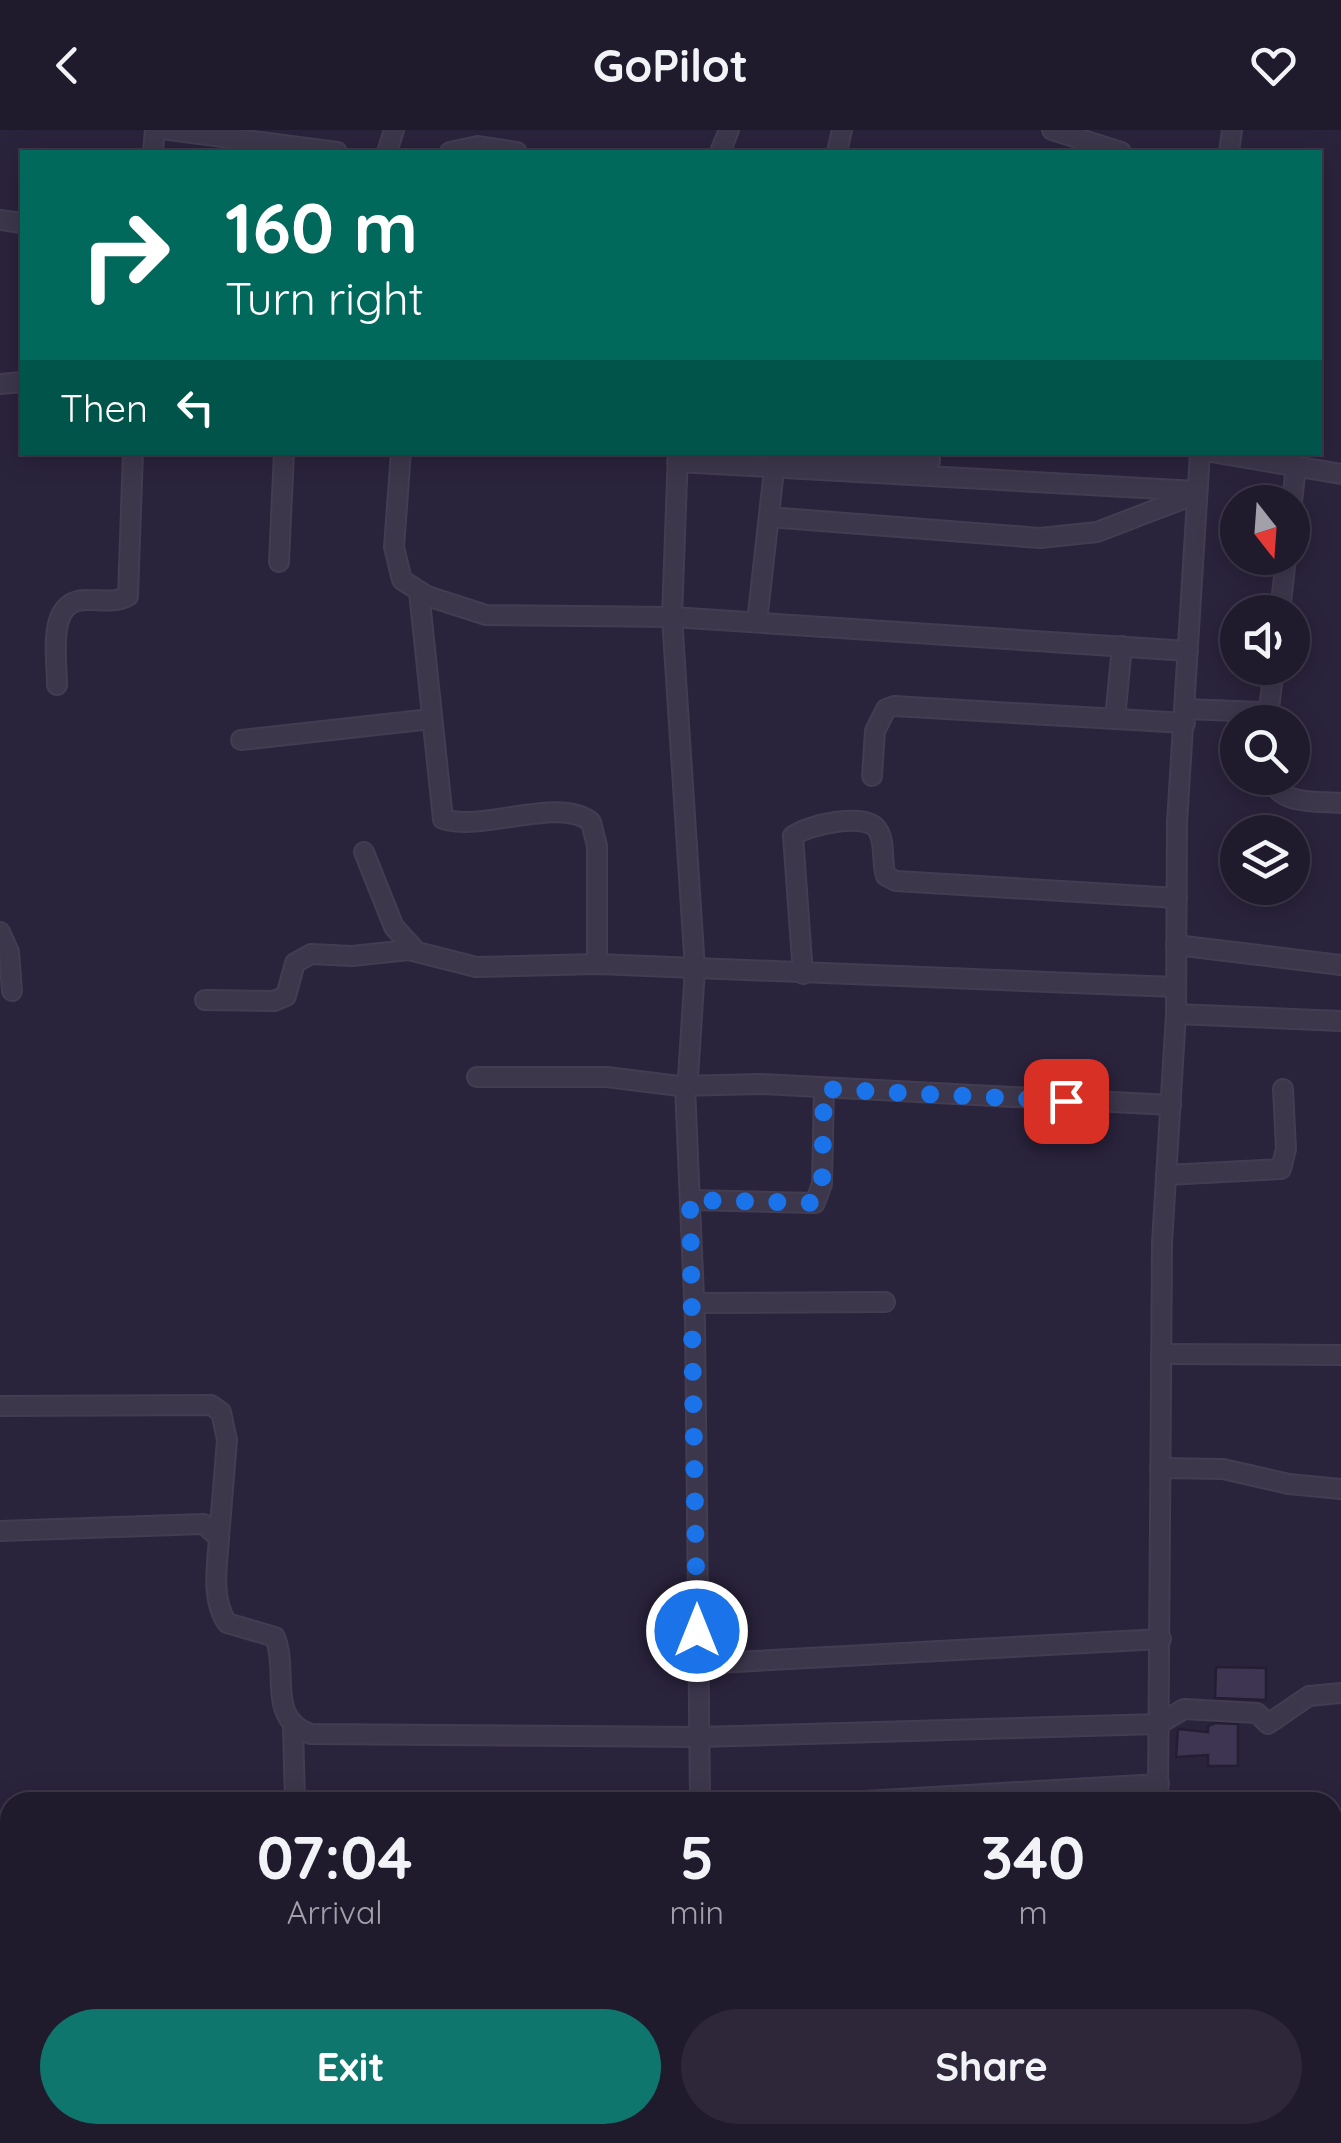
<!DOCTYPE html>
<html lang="en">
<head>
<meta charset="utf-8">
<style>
	:root { --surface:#201a2d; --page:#2d2739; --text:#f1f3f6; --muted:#a2a1aa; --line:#3d3849; --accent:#0f766e }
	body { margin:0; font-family:Quicksand,sans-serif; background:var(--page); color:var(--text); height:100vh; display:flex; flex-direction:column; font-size:38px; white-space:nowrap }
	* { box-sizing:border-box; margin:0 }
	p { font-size:32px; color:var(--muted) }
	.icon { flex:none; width:55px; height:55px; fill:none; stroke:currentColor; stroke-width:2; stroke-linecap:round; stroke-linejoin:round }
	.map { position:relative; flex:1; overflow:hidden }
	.details { position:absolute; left:0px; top:1662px; width:1342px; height:352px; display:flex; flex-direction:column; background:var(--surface); border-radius:30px 30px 0 0; box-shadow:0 5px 25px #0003,0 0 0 2px var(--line) }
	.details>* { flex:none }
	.banner { position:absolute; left:20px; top:20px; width:1302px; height:305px; border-radius:0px; box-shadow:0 5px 25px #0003,0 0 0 2px var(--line); background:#00695c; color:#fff; overflow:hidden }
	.needle { width:65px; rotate:163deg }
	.fabs { position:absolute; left:1220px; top:355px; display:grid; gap:20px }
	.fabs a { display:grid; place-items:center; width:90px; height:90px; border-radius:50%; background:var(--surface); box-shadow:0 5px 25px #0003,0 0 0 2px var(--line); font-size:50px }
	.pin { position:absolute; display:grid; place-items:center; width:85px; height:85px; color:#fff; margin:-42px; border-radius:20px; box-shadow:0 5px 15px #0006 }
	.me { position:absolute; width:110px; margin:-55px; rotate:0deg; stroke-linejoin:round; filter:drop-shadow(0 0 8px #0008) }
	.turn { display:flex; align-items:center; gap:35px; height:210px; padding:0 40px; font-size:45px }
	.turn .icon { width:130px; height:130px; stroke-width:2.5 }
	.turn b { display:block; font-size:70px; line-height:85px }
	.then { display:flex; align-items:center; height:95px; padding:0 40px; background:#0003; gap:20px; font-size:38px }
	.eta { display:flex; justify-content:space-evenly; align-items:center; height:170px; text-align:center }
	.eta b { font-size:60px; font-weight:700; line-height:70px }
	.action { display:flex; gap:20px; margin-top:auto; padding:20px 40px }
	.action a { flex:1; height:115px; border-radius:60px; background:var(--accent); color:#fff; font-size:40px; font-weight:700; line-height:115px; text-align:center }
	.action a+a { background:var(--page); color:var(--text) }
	header { display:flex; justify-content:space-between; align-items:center; height:130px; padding:0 40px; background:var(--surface); font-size:45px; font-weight:700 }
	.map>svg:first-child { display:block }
	.building { fill:#3e3552; stroke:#241e33; stroke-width:2.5 }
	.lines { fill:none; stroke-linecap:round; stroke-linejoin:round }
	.minor-casing { stroke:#433d52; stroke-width:22 }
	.minor { stroke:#3d374c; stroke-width:18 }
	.route { stroke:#1a73e8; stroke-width:18; stroke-dasharray:0 32.4 }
</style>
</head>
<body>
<header><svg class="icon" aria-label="back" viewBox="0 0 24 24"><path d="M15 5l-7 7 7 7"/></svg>GoPilot<svg class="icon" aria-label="heart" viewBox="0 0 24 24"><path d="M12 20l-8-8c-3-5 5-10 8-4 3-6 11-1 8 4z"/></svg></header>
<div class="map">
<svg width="1341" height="2013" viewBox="0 0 1341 2013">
	<rect width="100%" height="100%" fill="#2a233c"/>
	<g class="building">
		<polygon points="1216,1537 1266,1538 1266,1570 1215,1568"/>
		<polygon points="1215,1593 1238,1594 1238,1636 1208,1636 1208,1625 1176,1627 1178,1599 1208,1602 1208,1596"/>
	</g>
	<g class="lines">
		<g class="minor-casing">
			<g id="minor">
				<polyline points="169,0 337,22"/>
				<polyline points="1052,0 1121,22"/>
				<polyline points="153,22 155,0"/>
				<polyline points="387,22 394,0"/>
				<polyline points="450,22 478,16 517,22"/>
				<polyline points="720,22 729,0"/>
				<polyline points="837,22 842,0"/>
				<polyline points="1229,22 1232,0"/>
				<polyline points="0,90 22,93"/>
				<polyline points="0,254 22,252"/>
				<polyline points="401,322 394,417 402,450 427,466 486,485 672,487 1188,521"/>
				<polyline points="678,322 672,487 695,839 688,948 692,956"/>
				<polyline points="1211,322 1341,344"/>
				<polyline points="776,326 930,331 930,322"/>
				<polyline points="677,332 1197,361"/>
				<polyline points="1292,372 1296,336"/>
				<polyline points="769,387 1040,408 1097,402 1196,364"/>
				<polyline points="279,432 284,322"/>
				<path d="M419,462L443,689C484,702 559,666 591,692L597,716V834"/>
				<polyline points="1280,482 1286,428"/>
				<polyline points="757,492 776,322"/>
				<path d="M57,555C57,526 46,468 88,470C102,470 115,473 128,466L133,322"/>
				<polyline points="1186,579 1262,582 1270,592"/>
				<polyline points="1268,587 1274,538"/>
				<polyline points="1115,589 1122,516"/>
				<polyline points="241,610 431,589"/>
				<polyline points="872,646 875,601 886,579 894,576 1185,593"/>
				<path d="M1272,648C1278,676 1318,671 1341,673"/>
				<polyline points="364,722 394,797 416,821"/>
				<polyline points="0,802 9,822 12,861"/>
				<polyline points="1176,815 1341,835"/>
				<path d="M803,844L793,706C807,695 865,682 877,699C886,711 881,732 886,746L896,751L1177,768"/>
				<polyline points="205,870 274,871 286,866 295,833 311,824 352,826 409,820 476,837 597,834 1176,857"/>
				<polyline points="1176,884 1341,891"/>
				<polyline points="477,947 607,947 679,956 761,954 1171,975"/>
				<polyline points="685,956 695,1191 700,1672"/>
				<polyline points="1166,1045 1281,1039 1286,1019 1283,959"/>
				<polyline points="690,1070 815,1073 822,1054 824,959"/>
				<polyline points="694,1173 885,1172"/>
				<polyline points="1161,1224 1341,1225"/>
				<polyline points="0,1276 211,1275 221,1282 227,1310 219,1408"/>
				<polyline points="1160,1338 1223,1339 1289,1354 1341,1359"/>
				<path d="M0,1401L204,1394L219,1408C217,1437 211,1469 227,1493L275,1507C289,1542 266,1589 311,1604L699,1607L1159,1594L1184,1579L1257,1583L1268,1594L1309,1566L1341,1563"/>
				<polyline points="698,1534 1161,1509"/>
				<polyline points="293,1596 295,1672"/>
				<polyline points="847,1672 1159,1654"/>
				<polyline points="1158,1672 1162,1113 1176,884 1177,693 1200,322"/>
				<polyline points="721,2005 722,2013"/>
				<polyline points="1164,2005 1228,2013"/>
				<polyline points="1126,2013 1127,2005"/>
			</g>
		</g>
		<use href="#minor" class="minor"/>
	</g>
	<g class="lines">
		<polyline class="route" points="697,1501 690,1070 815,1073 822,1054 824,959 1066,971"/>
	</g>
</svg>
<div class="fabs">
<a><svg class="needle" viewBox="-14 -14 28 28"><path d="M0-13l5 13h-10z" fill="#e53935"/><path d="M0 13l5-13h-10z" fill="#a2a1aa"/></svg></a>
<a><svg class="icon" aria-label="sound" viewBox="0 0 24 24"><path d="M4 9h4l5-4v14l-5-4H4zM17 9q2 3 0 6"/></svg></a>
<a><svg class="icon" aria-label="search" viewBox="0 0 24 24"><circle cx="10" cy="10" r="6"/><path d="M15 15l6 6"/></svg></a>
<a><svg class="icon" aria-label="layers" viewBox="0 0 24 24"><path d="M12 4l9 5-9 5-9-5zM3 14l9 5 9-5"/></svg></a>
</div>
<div class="pin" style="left:1066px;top:971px;background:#d93025"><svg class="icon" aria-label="arrive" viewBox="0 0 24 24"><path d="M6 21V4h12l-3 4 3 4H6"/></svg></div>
<svg class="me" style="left:697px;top:1501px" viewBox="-20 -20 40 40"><circle r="17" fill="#1a73e8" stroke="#fff" stroke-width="3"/><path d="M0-11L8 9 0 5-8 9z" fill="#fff"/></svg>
<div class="banner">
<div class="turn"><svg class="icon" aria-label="right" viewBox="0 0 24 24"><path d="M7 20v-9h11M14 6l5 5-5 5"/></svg><div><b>160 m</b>Turn right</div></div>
<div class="then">Then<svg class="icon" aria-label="left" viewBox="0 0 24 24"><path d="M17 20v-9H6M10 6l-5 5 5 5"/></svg></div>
</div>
<section class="details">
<div class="eta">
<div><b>07:04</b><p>Arrival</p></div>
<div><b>5</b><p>min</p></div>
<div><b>340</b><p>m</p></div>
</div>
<div class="action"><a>Exit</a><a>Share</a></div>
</section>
</div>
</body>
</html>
